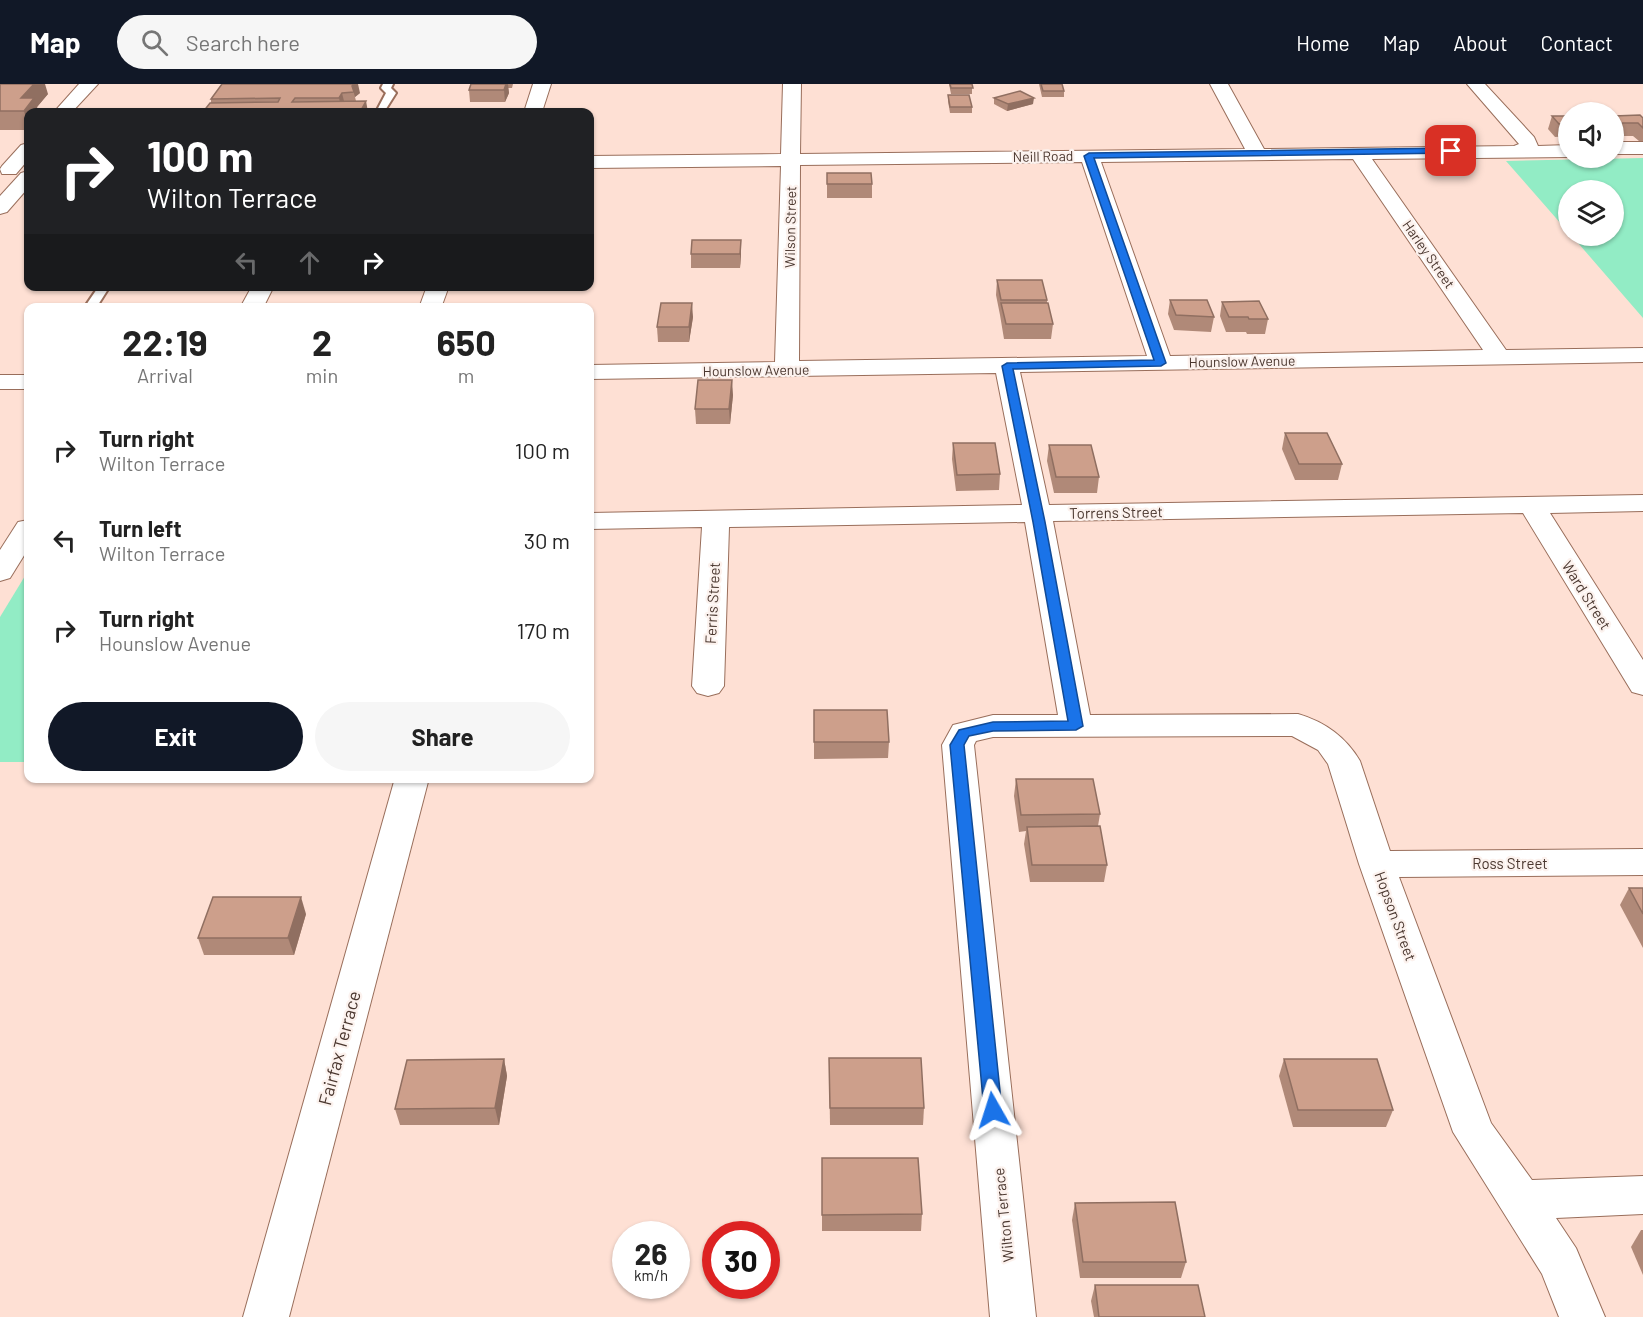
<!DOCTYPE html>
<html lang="en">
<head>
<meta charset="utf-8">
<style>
	:root { --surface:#fff; --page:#f6f6f6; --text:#222; --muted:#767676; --accent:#111827 }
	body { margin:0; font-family:Barlow,sans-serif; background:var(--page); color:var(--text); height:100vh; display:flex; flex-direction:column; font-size:22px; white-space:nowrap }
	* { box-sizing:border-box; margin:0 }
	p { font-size:20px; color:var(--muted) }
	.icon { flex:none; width:33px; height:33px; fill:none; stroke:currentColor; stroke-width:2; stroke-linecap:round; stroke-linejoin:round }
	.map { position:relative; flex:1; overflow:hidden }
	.side { position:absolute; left:24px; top:219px; width:570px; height:480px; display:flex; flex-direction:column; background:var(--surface); border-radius:12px; box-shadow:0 2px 4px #0004 }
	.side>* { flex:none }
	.top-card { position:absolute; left:24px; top:24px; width:570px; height:183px; border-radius:12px; box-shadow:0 2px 4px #0004; background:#202124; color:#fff; overflow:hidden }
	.buttons { position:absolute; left:1558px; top:18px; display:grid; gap:12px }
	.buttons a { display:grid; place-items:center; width:66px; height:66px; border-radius:50%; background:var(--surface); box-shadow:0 2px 4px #0004; font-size:30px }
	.speed { position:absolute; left:612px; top:1137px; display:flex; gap:12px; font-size:30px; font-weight:700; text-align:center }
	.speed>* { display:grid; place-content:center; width:78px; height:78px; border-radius:50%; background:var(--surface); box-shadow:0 2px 4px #0004; line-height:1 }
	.speed small { font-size:15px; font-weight:400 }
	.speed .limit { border:9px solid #d22; background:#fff; color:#111 }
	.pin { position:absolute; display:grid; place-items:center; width:51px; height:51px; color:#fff; margin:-26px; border-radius:12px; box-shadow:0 3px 9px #0006 }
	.me { position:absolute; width:66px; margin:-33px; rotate:354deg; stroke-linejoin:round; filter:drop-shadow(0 0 4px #0008) }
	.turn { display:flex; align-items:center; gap:21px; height:126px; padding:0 24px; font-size:27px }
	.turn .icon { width:78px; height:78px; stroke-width:2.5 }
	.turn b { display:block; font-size:42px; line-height:51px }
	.lanes { display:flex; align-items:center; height:57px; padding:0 24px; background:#0003; justify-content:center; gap:30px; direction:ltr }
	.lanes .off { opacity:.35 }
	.eta { display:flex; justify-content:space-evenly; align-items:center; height:102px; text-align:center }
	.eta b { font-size:36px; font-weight:700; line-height:42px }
	.cta { display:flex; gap:12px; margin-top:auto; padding:12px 24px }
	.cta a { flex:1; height:69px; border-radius:36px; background:var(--accent); color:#fff; font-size:24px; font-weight:700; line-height:69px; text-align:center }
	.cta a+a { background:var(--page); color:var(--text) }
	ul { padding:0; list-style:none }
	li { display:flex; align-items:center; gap:18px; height:90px; padding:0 24px }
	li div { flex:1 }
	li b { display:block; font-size:22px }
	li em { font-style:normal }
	header { display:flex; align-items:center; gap:36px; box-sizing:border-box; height:84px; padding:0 30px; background:var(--accent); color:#fff }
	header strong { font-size:28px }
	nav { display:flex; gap:33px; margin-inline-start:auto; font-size:21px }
	.search { width:420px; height:54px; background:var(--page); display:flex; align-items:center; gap:15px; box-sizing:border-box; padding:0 21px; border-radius:33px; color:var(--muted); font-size:22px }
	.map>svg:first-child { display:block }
	.green { fill:#92ecc5 }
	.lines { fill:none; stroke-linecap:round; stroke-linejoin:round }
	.lane-casing { stroke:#996e5b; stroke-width:4 }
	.street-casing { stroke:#996e5b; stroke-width:2 }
	.lane { fill:#fff; fill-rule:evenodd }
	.street { fill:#fff; fill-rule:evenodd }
	.wall { fill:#b08978 }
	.shaded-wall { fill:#906f61 }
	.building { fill:#cd9f8b; stroke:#906f61; stroke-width:1.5 }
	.route { fill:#1a73e8; stroke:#114b97; stroke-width:1.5 }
	.labels { text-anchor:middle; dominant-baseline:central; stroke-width:4.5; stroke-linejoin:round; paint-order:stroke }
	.far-street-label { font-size:14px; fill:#4a372f; stroke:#fcf2ee }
	.street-label { font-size:15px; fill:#4a372f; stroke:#fcf2ee }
	.near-street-label { font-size:18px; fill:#4a372f; stroke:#fcf2ee }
</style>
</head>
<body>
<header>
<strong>Map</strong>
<div class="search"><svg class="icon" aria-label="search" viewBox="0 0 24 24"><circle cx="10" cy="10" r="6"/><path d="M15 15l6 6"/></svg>Search here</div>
<nav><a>Home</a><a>Map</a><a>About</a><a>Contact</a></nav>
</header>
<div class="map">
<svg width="1643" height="1233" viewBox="0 0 1643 1233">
	<rect width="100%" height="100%" fill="#fee0d4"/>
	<g class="green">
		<polygon points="1643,74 1643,234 1572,152 1614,152 1614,106 1569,106 1569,149 1506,77"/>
		<polygon points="28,487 28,678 0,678 0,533"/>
	</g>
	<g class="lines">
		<g class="lane-casing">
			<g id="lane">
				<polygon points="383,0 393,0 391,4 396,9 384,28 376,28 386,9 381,4"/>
				<polygon points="99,202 110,202 96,224 84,224"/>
			</g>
		</g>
		<g class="street-casing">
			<g id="street">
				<polygon points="79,0 98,0 72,28 54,28"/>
				<polygon points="533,0 551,0 542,28 524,28"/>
				<path d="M783,0H801L800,70L1245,65L1210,0H1228L1264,65L1514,62L1519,60L1467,0H1485L1534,53L1538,62L1569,61V73L1372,75L1506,266L1643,264V278L1020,288L1049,421L1643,411V427L1550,429L1643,576V611L1632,608L1523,429L1053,437L1090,631L1298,630C1325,638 1346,653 1360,677L1390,767L1643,765V791L1399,793L1491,1039L1532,1096L1643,1092V1130L1556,1134L1576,1164L1605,1233H1559L1542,1190L1453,1048L1359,780L1328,680L1318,666L1292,652L993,653L976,657L974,661L1036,1233H990L942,661L953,641L993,631H1058L1025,438L729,443L724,602L719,609L708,612L697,609L692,602L702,443L590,445V429L1022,421L996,289L590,295V281L775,278L781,82L590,84V72L781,70ZM1353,75L1483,266L1170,272L1101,78ZM1082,78L1147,272L799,277L800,81Z"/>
				<rect x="1614" y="58" width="29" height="12"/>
				<polygon points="28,59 28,76 16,90 2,90 0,85 2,82 21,61"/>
				<polygon points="28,87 28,104 7,128 0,130 0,112 21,89"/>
				<polygon points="252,202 274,202 263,224 240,224"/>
				<polygon points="427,202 449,202 441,224 419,224"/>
				<rect x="0" y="291" width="28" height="14"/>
				<polygon points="28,436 28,465 10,494 0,497 0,466 18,438"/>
				<polygon points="395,694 429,694 289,1233 243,1233"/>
			</g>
		</g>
		<use href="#lane" class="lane"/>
		<use href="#street" class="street"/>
	</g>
	<g class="wall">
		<polygon points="0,0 48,10 37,23 28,28 28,46 0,46"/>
		<polygon points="222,0 360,9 355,13 356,17 211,19 211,15"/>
		<polygon points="471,0 513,0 512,4 508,4 509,9 505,18 470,18 469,6"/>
		<polygon points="949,0 972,0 972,10 951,10"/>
		<polygon points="1039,0 1062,0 1064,7 1064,13 1042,13"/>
		<polygon points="948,11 972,23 972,29 950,29 948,17"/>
		<polygon points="994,14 1033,20 1007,27 994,20"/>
		<polygon points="1552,32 1569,32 1569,52 1555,53 1548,45"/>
		<polygon points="1614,32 1643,34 1643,57 1639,57 1633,52 1614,52"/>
		<polygon points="827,89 872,100 872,114 827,114"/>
		<polygon points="691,170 741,170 740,184 691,184"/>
		<polygon points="997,196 1047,216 1047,219 1053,240 1051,255 1004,255 1000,231 996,211"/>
		<polygon points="1170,216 1214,233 1211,248 1174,246 1168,230"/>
		<polygon points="1222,218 1268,235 1265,250 1247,250 1246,248 1226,248 1220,232"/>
		<polygon points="693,233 689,258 658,258 657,243"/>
		<polygon points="733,311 730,340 696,340 695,325"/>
		<polygon points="1285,349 1342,380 1338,396 1295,396 1282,365"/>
		<polygon points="953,359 1000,390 999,406 956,407 952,375"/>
		<polygon points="1049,361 1099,393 1097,409 1054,409 1047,377"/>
		<polygon points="814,626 889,658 888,674 814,675"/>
		<polygon points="1016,695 1100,730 1098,742 1107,781 1104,798 1030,798 1024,760 1026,747 1019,748 1014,712"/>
		<polygon points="1629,804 1643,804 1643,864 1620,821"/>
		<polygon points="306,830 294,871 204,871 198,854"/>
		<polygon points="829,974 924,1024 923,1041 830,1041"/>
		<polygon points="504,975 507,992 499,1041 400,1041 395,1025"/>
		<polygon points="1284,975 1393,1026 1386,1043 1293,1043 1279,992"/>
		<polygon points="822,1074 922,1130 921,1147 822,1147"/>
		<polygon points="1075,1119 1186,1178 1181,1194 1080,1194 1072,1136"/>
		<polygon points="1641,1146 1643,1146 1643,1191 1631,1163"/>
		<polygon points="1095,1201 1205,1233 1094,1233 1091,1217"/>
	</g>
	<g class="shaded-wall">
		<polygon points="34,0 45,0 48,10 37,23 39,28 28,28 28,41 24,27 21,14"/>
		<polygon points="354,0 358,0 360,9 355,13 352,2"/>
		<polygon points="506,0 508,0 509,9 505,18 504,6"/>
		<polygon points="342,9 345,21 342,27 339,14"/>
		<polygon points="1034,14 1033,20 1007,27 1008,20"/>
		<polygon points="366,17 368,28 360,28"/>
		<polygon points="741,156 741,170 740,184 740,170"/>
		<polygon points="692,219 693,233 689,258 689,243"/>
		<polygon points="732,296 733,311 730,340 729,325"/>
		<polygon points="301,813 306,830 294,871 288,854"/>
		<polygon points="504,975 507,992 499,1041 495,1024"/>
	</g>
	<g class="building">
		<polygon points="0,0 34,0 21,14 34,14 24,27 0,27"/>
		<polygon points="222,0 354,0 352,2 354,8 342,9 339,14 295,14 292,18 366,17 360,28 203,28 210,19 278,18 280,14 211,15"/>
		<polygon points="471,0 506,0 504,6 469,6"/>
		<polygon points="950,0 972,0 973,4 951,4"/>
		<polygon points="1041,0 1062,0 1064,7 1043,7"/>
		<polygon points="1020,7 1034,14 1008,20 994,14"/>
		<polygon points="948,11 969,11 972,23 950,23"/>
		<polygon points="1640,31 1643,34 1643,44 1638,39 1614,39 1614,32"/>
		<polygon points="1552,32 1569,32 1569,40 1559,40"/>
		<polygon points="827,89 871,89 872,100 827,100"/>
		<polygon points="692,156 741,156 740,170 691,170"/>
		<polygon points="997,196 1042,196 1047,216 1001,216"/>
		<polygon points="1170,216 1207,216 1214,233 1176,231"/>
		<polygon points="1259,217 1268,235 1249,235 1248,233 1229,233 1222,218"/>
		<polygon points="661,219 692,219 689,243 657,243"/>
		<polygon points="1001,219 1048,219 1053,240 1006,240"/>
		<polygon points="698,296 732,296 729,325 695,325"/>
		<polygon points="1285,349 1327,349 1342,380 1299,380"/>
		<polygon points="953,359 995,359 1000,390 957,391"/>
		<polygon points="1049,361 1091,361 1099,393 1056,393"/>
		<polygon points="814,626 887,626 889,658 814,658"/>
		<polygon points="1016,695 1093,695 1100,730 1021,731"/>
		<polygon points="1100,742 1107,781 1032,781 1027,743"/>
		<polygon points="1629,804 1643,804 1643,830"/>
		<polygon points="213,813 301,813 288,854 198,854"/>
		<polygon points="829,974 921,974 924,1024 830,1024"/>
		<polygon points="504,975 495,1024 395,1025 407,976"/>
		<polygon points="1284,975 1377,975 1393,1026 1298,1026"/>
		<polygon points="822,1074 918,1074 922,1130 822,1131"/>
		<polygon points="1175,1118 1186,1178 1083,1178 1075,1119"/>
		<polygon points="1095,1201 1198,1201 1205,1233 1099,1233"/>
	</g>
	<polygon class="route" points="1451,64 1455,67 1454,69 1094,74 1166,279 1161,282 1013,285 1045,438 1083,642 1076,646 993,647 969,652 964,661 1002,1026 999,1031 993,1033 987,1031 984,1026 950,661 959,646 993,638 1068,637 1033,438 1002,282 1007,279 1154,276 1084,72 1089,69"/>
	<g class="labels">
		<g class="far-street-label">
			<text transform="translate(1043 72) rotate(-1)">Neill Road</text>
			<text transform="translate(790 143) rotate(-89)">Wilson Street</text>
			<text transform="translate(1429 170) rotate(55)">Harley Street</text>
			<text transform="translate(1242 277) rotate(-1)">Hounslow Avenue</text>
			<text transform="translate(756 286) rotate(-1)">Hounslow Avenue</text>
		</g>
		<g class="street-label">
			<text transform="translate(1116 428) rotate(-1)">Torrens Street</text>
			<text transform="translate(1587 511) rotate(58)">Ward Street</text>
			<text transform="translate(712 519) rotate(-87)">Ferris Street</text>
			<text x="1510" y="779">Ross Street</text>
			<text transform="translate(1396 832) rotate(70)">Hopson Street</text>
			<text transform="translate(1003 1131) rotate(-96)">Wilton Terrace</text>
		</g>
		<g class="near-street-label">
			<text transform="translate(339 964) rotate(-75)">Fairfax Terrace</text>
		</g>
	</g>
</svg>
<div class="buttons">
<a><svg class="icon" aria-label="sound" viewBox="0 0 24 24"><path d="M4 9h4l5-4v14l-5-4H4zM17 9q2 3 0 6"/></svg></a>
<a><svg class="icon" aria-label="layers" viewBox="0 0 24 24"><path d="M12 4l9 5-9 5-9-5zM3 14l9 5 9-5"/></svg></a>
</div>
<div class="speed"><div>26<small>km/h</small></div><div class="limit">30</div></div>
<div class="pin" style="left:1451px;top:67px;background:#d93025"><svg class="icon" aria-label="arrive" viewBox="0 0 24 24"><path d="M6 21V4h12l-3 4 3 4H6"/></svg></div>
<svg class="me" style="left:993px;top:1026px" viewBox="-20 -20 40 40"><path d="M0-17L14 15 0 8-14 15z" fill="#1a73e8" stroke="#fff" stroke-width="4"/></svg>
<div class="top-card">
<div class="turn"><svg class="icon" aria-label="right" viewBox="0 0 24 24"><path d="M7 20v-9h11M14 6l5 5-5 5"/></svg><div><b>100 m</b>Wilton Terrace</div></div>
<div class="lanes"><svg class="icon off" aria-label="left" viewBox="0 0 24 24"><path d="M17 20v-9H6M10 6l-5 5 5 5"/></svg><svg class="icon off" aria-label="ahead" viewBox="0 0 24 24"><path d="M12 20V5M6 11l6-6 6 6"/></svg><svg class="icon" aria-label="right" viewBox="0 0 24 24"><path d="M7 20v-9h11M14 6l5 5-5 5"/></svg></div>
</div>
<section class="side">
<div class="eta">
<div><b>22:19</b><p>Arrival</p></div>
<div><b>2</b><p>min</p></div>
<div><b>650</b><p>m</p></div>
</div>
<ul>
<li><svg class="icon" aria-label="right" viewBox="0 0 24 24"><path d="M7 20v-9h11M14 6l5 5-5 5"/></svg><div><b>Turn right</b><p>Wilton Terrace</p></div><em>100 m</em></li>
<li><svg class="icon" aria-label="left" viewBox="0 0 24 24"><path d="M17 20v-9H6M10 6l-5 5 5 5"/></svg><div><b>Turn left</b><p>Wilton Terrace</p></div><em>30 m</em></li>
<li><svg class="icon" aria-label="right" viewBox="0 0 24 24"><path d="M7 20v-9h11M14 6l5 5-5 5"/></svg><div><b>Turn right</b><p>Hounslow Avenue</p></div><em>170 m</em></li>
</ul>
<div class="cta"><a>Exit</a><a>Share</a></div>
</section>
</div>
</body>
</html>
